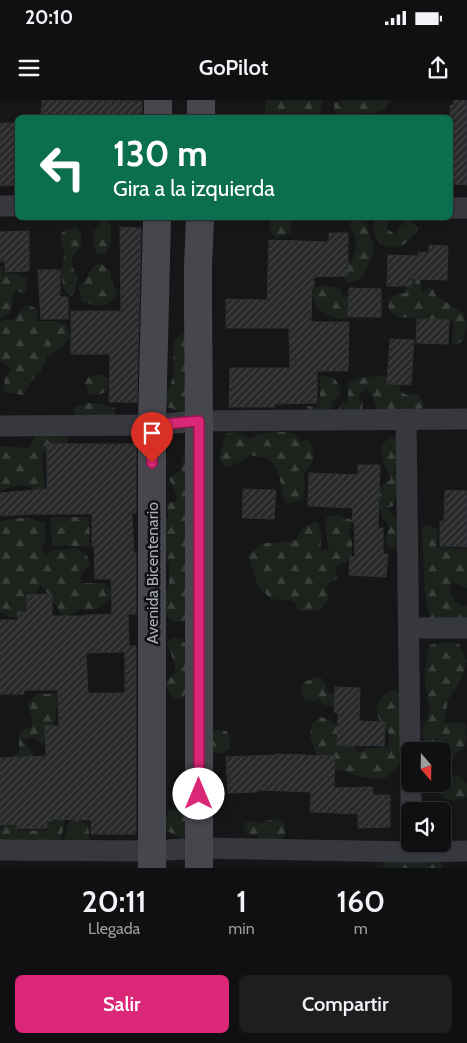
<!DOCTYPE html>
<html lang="es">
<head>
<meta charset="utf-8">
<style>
	:root { --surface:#101012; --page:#1e1e20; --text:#f1f3f6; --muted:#9c9d9f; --line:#303032; --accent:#db2777 }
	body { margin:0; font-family:Cabin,sans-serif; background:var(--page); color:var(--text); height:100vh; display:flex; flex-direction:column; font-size:19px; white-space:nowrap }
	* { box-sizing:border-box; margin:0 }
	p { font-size:16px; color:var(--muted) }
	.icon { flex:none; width:28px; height:28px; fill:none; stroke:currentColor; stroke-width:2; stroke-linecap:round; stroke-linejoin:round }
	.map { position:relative; height:768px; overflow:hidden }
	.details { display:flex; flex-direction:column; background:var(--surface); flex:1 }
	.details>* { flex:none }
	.guide { position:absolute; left:15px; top:15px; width:438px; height:105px; border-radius:8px; box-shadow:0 1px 4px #0004,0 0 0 1px var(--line); background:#0b6e4f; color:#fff; overflow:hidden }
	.needle { width:32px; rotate:160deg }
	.tools { position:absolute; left:401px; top:642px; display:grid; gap:10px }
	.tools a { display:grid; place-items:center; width:50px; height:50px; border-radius:8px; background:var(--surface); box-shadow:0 1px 4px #0004,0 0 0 1px var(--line); font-size:25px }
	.pin { position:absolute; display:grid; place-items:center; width:42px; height:42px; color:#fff; margin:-51px -21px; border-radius:50% 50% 50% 0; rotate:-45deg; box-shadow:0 0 5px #0007 }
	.pin .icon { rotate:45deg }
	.me { position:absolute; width:55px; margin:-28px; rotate:0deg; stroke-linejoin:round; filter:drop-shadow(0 0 4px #0008) }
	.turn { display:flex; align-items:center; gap:18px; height:105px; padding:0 15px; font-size:22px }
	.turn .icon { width:65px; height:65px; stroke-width:2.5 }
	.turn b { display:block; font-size:35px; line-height:42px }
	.eta { display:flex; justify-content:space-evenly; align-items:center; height:85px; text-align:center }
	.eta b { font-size:30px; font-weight:600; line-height:35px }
	.cta { display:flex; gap:10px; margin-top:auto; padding:10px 15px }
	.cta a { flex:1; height:58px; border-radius:8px; background:var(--accent); color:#fff; font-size:20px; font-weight:600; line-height:58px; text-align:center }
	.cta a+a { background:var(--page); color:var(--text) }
	.status { display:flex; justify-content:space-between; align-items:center; height:35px; padding:0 25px; background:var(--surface); direction:ltr }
	.status svg { height:14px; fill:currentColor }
	header { display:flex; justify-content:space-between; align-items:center; height:65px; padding:0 15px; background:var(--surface); font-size:22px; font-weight:600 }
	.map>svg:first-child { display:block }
	.forest { fill:url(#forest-firs) }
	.building { fill:url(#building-hatch); stroke:#303034; fill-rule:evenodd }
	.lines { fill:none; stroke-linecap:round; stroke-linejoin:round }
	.street { stroke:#37383d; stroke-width:21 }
	.secondary { stroke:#45474d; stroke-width:28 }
	.route-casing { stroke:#8e194d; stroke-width:12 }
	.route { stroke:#db2777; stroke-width:9 }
	.labels { text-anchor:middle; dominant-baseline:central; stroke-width:5; stroke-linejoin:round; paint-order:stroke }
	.street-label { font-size:16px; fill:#a8adb8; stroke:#111113 }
</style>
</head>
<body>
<div class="status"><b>20:10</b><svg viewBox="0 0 49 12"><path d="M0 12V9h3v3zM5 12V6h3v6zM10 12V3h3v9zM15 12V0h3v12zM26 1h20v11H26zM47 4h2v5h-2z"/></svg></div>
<header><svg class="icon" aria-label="menu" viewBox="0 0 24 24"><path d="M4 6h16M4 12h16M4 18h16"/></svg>GoPilot<svg class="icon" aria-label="share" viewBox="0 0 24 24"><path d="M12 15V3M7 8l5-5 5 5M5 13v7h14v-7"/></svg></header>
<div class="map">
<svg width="467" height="768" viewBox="0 0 467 768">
	<defs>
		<pattern id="forest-firs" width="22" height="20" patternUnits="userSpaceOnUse" patternTransform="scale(1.25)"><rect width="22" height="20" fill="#1c231d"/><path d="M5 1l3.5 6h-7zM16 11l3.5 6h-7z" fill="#3a403c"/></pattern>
		<pattern id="building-hatch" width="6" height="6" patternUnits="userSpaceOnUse" patternTransform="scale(1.25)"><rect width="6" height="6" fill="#29292c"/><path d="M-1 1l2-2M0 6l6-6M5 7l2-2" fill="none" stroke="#454548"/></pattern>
	</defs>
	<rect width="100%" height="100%" fill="#161618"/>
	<g class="forest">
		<polygon points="266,0 322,0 319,17 264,17"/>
		<polygon points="342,0 390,0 385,10 374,13 365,13 354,17 339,17 335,16 334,3"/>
		<path d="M104,118L110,121C112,134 112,140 106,153L98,155C89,138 92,131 104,118Z"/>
		<polygon points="274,118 287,118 291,120 291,133 276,138 270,131 270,124 272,119"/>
		<path d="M356,118H365L366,119L368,132L373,143V157C361,170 370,181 347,183L341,174L346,166L352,160L356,149L355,136L349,124Z"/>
		<path d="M377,118H384L388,122L387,129L396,135L403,122L413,120L418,129C411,139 403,150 389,147C385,146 381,145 379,142C375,137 374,132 372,127Z"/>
		<path d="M76,127L81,132C82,137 82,144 79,149C75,155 71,153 72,163C72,168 76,173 78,178L73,194L71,197L64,189L60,170L62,167L65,152C60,145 59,140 62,132Z"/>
		<path d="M101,163L106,168L111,171V178L117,194C107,209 98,207 82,201L78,187C82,184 85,181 87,177C92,169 92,165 101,163Z"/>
		<polygon points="0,166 3,166 2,173 20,175 26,178 28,185 24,193 16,191 12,199 11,214 0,218"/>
		<polygon points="420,179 422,193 428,188 434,190 435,195 463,213 467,226 463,241 455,245 452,242 454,221 397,217 390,211 387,202 395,194 406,193 405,182"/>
		<polygon points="322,185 339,188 343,196 348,197 352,203 353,213 343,219 330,216 316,208 313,196 314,188"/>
		<polygon points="29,205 38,210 37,221 53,221 66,224 70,236 63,247 47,257 41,271 30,282 24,295 8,293 3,289 5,278 11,269 3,262 0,262 0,221 4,220 14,220 17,216 22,208"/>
		<polygon points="186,231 201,250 184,315 168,307 166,294 173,278 174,240"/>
		<path d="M101,274L108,279L107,291C100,295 96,296 88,293L85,283L88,277Z"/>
		<polygon points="320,275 334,278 339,285 341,295 332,302 332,309 328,316 308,315 307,306 317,307 320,297"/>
		<path d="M390,275L399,286L401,292L407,295L419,294L424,305L419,314L380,317L375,306L372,294L366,288L359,295L363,304L361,317L337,313L341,303L348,301V283C363,274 374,278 390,275Z"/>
		<path d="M89,303C98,303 106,305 115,308V314L113,318L86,320L75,314L74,307Z"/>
		<path d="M234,332L245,335L249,339L253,338L255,335C265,333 286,329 295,335C296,336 300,341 300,342L308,339C317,355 315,360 304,373L305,386L302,400L286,404L282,393L280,379L274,363L266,358L250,355L241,362L225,367L219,358L225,334Z"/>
		<path d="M37,334H65L68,340L63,356L53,359L43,352L42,364L44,376L46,416L37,414L32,387C18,385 13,385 0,392V346L28,348Z"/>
		<path d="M392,337L399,340L397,368L394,372L401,382L398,395L395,399L393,406L387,408L397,421L400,434L396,438L398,444L395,448L390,449L385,443L389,426L382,417L375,393L384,383L391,380C387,372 379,353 383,344C385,341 388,339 392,337Z"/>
		<path d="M188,348L195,515C178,525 174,525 160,511L159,500L169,487V466L163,434V423L168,416L167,404L177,400L175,390L169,379L174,374L181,372C183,362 180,355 188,348Z"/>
		<path d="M338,415L352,420L349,433L352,443V454L346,462L335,467L337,478L326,487L329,499L319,511H299L294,501L271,499L258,486L248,455L263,443L286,442L297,440C301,427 305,425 318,422L322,437L320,449L329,451C328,440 323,428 327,417Z"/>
		<polygon points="28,417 45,423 45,439 42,448 47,455 54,450 76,448 87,455 90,467 82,472 80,483 104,483 111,490 110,500 95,510 82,509 63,517 53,501 40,484 27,516 12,518 0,512 0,421"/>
		<polygon points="51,417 89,417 90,446 52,446"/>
		<polygon points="431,425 438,431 436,447 467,449 467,488 453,482 449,487 454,502 464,506 467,505 467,536 430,520 425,494 422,428"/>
		<polygon points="172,538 182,539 186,545 195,576 183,598 175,600 167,590 166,583 175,572 174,562 167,543"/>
		<path d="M444,542L459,544L467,561L461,580L448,600L444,623L456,622L465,623C467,628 467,643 464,648C462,650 459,651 456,652L454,659L448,666H443L442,651H429L424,641L422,628C436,610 427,601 425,582C424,570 426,557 430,545Z"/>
		<polygon points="320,577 325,583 327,591 336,595 337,603 332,607 322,604 320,599 315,601 306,600 301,593 301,586 306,581"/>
		<polygon points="393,590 402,595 403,648 399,652 402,660 396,669 385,678 375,679 354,675 345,671 333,670 316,653 310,638 312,623 322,617 349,631 357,653 367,648 388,648 389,634 378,617 376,606 383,596"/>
		<polygon points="38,593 48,594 58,593 56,618 52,632 43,644 33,637 22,640 33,653 27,662 8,660 19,652 19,634 24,629 32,628 32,617 27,604"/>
		<polygon points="218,630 227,631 230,639 231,648 222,654 214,653 211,647 210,634 214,631"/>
		<polygon points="451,675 461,676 467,684 467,697 453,700 443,698 437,691 437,684 442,684 443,678"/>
		<polygon points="3,705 15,718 18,731 47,730 50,711 65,711 64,726 61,740 0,745 0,728 3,727"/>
		<polygon points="183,707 189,710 194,727 182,738 167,731 163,722 170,710"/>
		<polygon points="279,719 285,724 285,736 271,743 261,741 256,735 247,734 243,727 245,723 253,721 258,724 270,720"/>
		<polygon points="78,720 88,725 90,741 64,740 69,722"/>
		<polygon points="424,760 426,764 431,760 441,761 442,768 383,768 384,761"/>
	</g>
	<g class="building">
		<polygon points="42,0 142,1 142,18 41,18"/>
		<polygon points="454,0 467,0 467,85 451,84 453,25 450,25 450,5 454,5"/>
		<polygon points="0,23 18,23 18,85 0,86"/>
		<polygon points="120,127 141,128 137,302 109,302 110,254 71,254 71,211 121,211"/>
		<polygon points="29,131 29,171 5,172 5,161 0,161 0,132"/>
		<polygon points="329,133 348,133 348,176 314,177 314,188 312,188 311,222 349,222 348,271 317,271 317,303 274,304 274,307 229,307 230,268 290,268 289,228 226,228 226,199 267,200 269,140 329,142"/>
		<polygon points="429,145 448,146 447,180 412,179 412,186 387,186 388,155 418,156 418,152 429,153"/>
		<polygon points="38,170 60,170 60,197 68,197 68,219 41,219"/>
		<polygon points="349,188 381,189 381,217 348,217"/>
		<polygon points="417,219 449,220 448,244 416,243"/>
		<polygon points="390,239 414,240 411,285 387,284"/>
		<path d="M47,344H136V413H132L134,453H136V514H128L129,546H136V734H91V720L47,719V728L17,729V724L0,725V658L46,656L45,626H59L58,590H24V594H0V520H18L17,512H27V495L52,494V516H84V515L112,514L111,479H95L94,446H92V414H34L0,416V393L47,389ZM125,552V593H88L86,553Z"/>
		<polygon points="358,365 380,365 378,428 383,428 383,454 388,454 386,477 349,475 350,456 355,457 354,422 352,422 353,408 308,406 309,373 358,375"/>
		<polygon points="243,389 276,390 274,419 242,418"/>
		<polygon points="445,390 467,391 467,447 440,446 440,421 444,421"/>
		<polygon points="335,587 360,588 359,621 385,622 384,646 337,645 338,613 334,612"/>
		<polygon points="275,654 335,656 334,688 373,687 373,695 390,695 390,727 358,728 358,714 310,712 311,692 258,690 258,692 228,693 226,657 275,655"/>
	</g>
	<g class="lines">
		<g class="street">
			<polyline points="0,106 18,106"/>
			<polyline points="450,108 467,108"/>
			<polyline points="406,319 410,651"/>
			<polyline points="0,326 152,325 199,321 467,319"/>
			<polyline points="409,528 467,528"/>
			<polyline points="411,684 411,711"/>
			<polyline points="0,750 152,751 199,748 411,752 467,751"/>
		</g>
		<g class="secondary">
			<polyline points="158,18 158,0"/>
			<polyline points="201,18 201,0"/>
			<polyline points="152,768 152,325 157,118"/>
			<polyline points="199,768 199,321 198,207 198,167 200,118"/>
		</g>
	</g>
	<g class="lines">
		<g class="route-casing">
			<polyline id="route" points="152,363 152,325 199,321 199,694"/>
		</g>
		<use href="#route" class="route"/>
	</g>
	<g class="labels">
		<g class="street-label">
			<text transform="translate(152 473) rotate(-90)">Avenida Bicentenario</text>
		</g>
	</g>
</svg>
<div class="tools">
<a><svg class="needle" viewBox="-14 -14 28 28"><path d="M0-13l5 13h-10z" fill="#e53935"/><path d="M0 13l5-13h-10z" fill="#9c9d9f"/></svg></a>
<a><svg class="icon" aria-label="sound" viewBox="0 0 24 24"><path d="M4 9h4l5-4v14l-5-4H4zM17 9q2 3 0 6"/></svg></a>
</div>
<div class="pin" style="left:152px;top:363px;background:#d93025"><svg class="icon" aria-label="arrive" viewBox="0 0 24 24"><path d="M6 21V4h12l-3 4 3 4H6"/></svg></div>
<svg class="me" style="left:199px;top:694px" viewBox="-20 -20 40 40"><circle r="19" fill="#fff"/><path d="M0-13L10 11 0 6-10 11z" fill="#db2777"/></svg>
<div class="guide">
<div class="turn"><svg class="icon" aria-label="left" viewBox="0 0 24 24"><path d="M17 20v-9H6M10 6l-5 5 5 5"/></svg><div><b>130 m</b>Gira a la izquierda</div></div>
</div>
</div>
<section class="details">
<div class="eta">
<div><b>20:11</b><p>Llegada</p></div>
<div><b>1</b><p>min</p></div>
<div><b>160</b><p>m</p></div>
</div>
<div class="cta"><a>Salir</a><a>Compartir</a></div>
</section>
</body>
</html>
